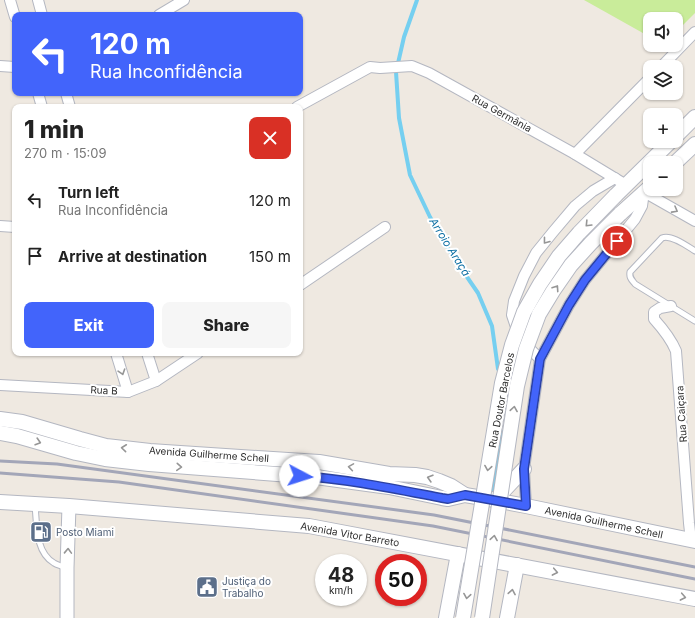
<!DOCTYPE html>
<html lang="en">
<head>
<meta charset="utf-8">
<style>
	:root { --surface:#fff; --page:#f6f6f6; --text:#222; --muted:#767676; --accent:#4264fb }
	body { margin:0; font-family:Inter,sans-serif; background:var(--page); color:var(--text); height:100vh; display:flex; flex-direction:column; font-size:15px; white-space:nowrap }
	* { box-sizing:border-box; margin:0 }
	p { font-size:13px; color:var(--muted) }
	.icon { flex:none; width:22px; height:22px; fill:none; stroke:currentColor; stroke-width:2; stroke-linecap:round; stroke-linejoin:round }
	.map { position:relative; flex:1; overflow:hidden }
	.sheet { position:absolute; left:12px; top:104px; width:291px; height:252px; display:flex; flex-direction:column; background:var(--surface); border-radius:8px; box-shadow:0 1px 3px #0004 }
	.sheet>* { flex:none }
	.guide { position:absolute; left:12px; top:12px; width:291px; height:84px; border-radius:8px; box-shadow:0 1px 3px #0004; background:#4264fb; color:#fff; overflow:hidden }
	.fabs { position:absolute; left:643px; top:12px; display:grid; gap:8px }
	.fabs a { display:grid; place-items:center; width:40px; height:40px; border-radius:8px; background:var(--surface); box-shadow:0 1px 3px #0004; font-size:20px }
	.speed { position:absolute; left:315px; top:554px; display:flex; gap:8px; font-size:20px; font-weight:700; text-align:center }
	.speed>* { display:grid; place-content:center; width:52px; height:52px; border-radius:50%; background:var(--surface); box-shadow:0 1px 3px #0004; line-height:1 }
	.speed small { font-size:10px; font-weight:400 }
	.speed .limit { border:6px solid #d22; background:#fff; color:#111 }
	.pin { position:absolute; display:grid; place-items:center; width:34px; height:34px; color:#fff; margin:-17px; border:2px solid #fff; border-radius:50%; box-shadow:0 1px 4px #0007 }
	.me { position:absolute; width:44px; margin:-22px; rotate:95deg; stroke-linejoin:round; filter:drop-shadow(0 0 3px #0008) }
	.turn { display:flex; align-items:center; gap:14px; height:84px; padding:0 12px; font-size:18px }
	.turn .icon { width:52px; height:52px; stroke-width:2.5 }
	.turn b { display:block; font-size:28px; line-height:34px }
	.round { display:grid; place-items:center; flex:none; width:42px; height:42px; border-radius:8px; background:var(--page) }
	.overview { display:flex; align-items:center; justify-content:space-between; height:68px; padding:0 12px }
	h1 { font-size:24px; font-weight:800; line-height:30px }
	.cta { display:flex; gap:8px; margin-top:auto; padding:8px 12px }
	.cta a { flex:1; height:46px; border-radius:8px; background:var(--accent); color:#fff; font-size:16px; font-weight:800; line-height:46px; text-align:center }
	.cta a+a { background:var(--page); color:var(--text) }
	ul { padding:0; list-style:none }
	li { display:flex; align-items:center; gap:12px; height:56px; padding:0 12px }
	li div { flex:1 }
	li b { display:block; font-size:15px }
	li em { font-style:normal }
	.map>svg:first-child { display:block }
	.pitch { fill:#c9ec9a }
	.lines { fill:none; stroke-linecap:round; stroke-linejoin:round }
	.stream { stroke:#75cff0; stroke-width:4 }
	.canal { stroke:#75cff0; stroke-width:13 }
	.service-casing { stroke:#b4b7c1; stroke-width:7 }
	.minor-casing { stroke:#b4b7c1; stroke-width:12 }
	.tertiary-casing { stroke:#b4b7c1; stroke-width:15 }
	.secondary-casing { stroke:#b4b7c1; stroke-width:16 }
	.service { stroke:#fff; stroke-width:5 }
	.minor { stroke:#fff; stroke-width:10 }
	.tertiary { stroke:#fff; stroke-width:13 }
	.secondary { stroke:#fff; stroke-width:14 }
	.rail { stroke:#a3a6b8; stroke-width:3 }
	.secondary-bridge-casing { stroke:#b4b7c1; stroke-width:16; stroke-linecap:butt }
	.secondary-bridge { stroke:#fff; stroke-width:14 }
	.oneway { stroke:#969696 }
	.route-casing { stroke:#2b41a3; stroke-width:10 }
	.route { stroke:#4264fb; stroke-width:7 }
	.labels { text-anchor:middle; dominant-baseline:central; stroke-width:4; stroke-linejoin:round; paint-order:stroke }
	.street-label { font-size:10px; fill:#2e2e2e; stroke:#fff }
	.service-label { font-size:10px; fill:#4e5e75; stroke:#fff; text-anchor:start }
	.water-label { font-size:11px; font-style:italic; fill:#0d6fa3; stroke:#fff }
</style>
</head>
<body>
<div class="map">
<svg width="695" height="618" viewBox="0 0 695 618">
	<rect width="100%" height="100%" fill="#efe9e1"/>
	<polygon class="pitch" points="584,0 695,0 695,13 676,32 676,19 650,19 650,37"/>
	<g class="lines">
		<polyline class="stream" points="417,0 404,37 396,72 399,118 410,175 430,217 452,255 478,293 492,326 498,369"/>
		<polyline class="canal" points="492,497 500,436"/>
		<g class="service-casing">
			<g id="service">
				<path d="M695,251C687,246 671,234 662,238L630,272C629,278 632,280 635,284L695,321"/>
				<path d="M35,505C37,524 35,552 54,563C57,565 62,566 66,568"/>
			</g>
		</g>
		<g class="minor-casing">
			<g id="minor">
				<polyline points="10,0 15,17"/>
				<polyline points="38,0 42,15"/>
				<polyline points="159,15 184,0"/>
				<polyline points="0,66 15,67"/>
				<polyline points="661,67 695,32"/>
				<polyline points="38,93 42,107"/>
				<polyline points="66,93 70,107"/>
				<polyline points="297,107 370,67 380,68 412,66 429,73 575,154 626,185"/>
				<polyline points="575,154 650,78"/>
				<polyline points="0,226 15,227"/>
				<polyline points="300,285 385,227"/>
				<path d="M671,306L660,308L654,312V319C663,329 671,339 676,351L689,523L691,541"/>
				<polyline points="116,353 128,392"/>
				<polyline points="147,353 156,381"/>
				<polyline points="540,359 531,350 518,333 512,315 514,301 524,276 536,253 553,232 575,206 593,191 615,178"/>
				<polyline points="0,385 128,392 156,381 198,353"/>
				<polyline points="526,506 524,469 540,359 569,305 585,280 635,219 642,206 644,192 695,221"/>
			</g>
		</g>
		<g class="tertiary-casing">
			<polyline id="tertiary" points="67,618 67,568 69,506"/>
		</g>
		<g class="secondary-casing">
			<g id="secondary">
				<polyline points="676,136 695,117"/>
				<polyline points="675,163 695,144"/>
				<polyline points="615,196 671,141"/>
				<polyline points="620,214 650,187"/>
				<polyline points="0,419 22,422 80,439 106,446 150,451 319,462 389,474 415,475 427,477 439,481 451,486 465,495"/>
				<polyline points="0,433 17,436 76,453 105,459 149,464 316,477 389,487 442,498 448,499 465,495 489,499 526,506 695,541"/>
				<polyline points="496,499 524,469"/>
				<polyline points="0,502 69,506 309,526 695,599"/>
				<polyline points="446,618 458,554"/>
				<polyline points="507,618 517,565"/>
			</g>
		</g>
		<use href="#service" class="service"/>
		<use href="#minor" class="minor"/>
		<use href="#tertiary" class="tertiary"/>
		<use href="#secondary" class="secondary"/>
		<g class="rail">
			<polyline points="0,461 57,464 434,515 695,567"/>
			<polyline points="0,473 119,482 433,526 695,579"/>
		</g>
		<g class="secondary-bridge-casing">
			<g id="secondary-bridge">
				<polyline points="463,618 502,383 512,345 524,312 540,284 559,256 579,233 615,196"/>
				<polyline points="482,618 517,386 526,349 539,314 553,291 571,265 591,243 620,214"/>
			</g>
		</g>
		<use href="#secondary-bridge" class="secondary-bridge"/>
	</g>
	<defs><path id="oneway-chevron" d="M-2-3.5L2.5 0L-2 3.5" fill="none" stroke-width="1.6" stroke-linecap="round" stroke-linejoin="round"/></defs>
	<g class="oneway">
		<use href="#oneway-chevron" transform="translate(675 210) rotate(29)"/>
		<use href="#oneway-chevron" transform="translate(588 224) rotate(134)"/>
		<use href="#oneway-chevron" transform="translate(546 241) rotate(128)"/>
		<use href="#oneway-chevron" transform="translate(556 288) rotate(-56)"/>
		<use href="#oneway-chevron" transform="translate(122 372) rotate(72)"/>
		<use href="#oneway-chevron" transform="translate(514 409) rotate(-81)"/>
		<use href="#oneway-chevron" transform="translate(38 442) rotate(17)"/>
		<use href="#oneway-chevron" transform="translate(124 448) rotate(-174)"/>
		<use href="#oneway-chevron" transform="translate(179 467) rotate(4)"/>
		<use href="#oneway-chevron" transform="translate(351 467) rotate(-171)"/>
		<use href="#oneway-chevron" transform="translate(488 468) rotate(99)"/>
		<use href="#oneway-chevron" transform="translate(430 478) rotate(-164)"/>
		<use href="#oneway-chevron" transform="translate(494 538) rotate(-81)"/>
		<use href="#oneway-chevron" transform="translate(68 551) rotate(-88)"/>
		<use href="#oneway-chevron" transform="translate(555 572) rotate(11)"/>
		<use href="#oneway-chevron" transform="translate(512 592) rotate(-80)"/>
		<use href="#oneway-chevron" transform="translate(467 596) rotate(99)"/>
		<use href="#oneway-chevron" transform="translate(683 597) rotate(11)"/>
	</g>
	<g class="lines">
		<g class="route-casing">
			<path id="route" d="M300,476C348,479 395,489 442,498L448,499L465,495L526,506L524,469L540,359L569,305L585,280L617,241"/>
		</g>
		<use href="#route" class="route"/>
	</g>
	<defs>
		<g id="fuel-square" transform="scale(1.15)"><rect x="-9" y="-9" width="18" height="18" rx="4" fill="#5c6f8a" stroke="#fff"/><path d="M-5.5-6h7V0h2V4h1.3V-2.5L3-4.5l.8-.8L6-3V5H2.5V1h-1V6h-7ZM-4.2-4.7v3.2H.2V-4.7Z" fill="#fff"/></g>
		<g id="civic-square" transform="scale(1.15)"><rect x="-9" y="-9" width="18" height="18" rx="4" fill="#5c6f8a" stroke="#fff"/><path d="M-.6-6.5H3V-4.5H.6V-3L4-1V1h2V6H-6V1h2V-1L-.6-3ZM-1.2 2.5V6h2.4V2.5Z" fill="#fff"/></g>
	</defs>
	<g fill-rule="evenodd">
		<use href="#fuel-square" x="41" y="532"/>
		<use href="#civic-square" x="207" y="587"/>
	</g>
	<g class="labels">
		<g class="street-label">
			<text transform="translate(502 113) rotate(29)">Rua Germânia</text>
			<text transform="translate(104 390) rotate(3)">Rua B</text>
			<text transform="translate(501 400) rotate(-79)">Rua Doutor Barcelos</text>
			<text transform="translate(681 414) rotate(-94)">Rua Caiçara</text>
			<text transform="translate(209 454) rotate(4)">Avenida Guilherme Schell</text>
			<text transform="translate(604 522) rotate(12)">Avenida Guilherme Schell</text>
			<text transform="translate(350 534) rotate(10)">Avenida Vitor Barreto</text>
		</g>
		<g class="service-label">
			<text x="56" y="532">Posto Miami</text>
			<text x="222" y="581">Justiça do<tspan x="222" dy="12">Trabalho</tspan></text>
		</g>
		<g class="water-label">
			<text transform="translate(450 247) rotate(58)">Arroio Araçá</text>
		</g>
	</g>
</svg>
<div class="fabs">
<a><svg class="icon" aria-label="sound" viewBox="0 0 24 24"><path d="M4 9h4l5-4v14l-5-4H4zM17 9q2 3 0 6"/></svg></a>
<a><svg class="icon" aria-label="layers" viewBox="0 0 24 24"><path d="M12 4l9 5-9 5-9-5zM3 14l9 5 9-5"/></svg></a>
<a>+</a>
<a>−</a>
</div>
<div class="speed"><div>48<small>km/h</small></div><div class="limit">50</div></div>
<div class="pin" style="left:617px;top:241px;background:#d93025"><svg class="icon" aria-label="arrive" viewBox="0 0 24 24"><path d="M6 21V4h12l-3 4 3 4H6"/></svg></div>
<svg class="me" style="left:300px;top:476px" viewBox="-20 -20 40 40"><circle r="19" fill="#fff"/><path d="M0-13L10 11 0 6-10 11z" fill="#4264fb"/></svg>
<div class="guide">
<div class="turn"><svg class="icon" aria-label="left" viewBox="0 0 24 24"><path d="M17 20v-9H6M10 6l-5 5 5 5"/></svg><div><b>120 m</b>Rua Inconfidência</div></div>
</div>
<section class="sheet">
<div class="overview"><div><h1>1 min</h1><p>270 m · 15:09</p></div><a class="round" style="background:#d93025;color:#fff"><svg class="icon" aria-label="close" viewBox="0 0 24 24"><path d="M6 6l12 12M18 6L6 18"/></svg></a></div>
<ul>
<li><svg class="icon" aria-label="left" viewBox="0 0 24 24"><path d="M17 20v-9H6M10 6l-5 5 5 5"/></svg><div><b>Turn left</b><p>Rua Inconfidência</p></div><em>120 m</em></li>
<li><svg class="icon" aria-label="arrive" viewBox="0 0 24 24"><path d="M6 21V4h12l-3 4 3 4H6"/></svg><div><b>Arrive at destination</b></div><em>150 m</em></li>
</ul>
<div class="cta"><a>Exit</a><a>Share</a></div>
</section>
</div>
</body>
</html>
